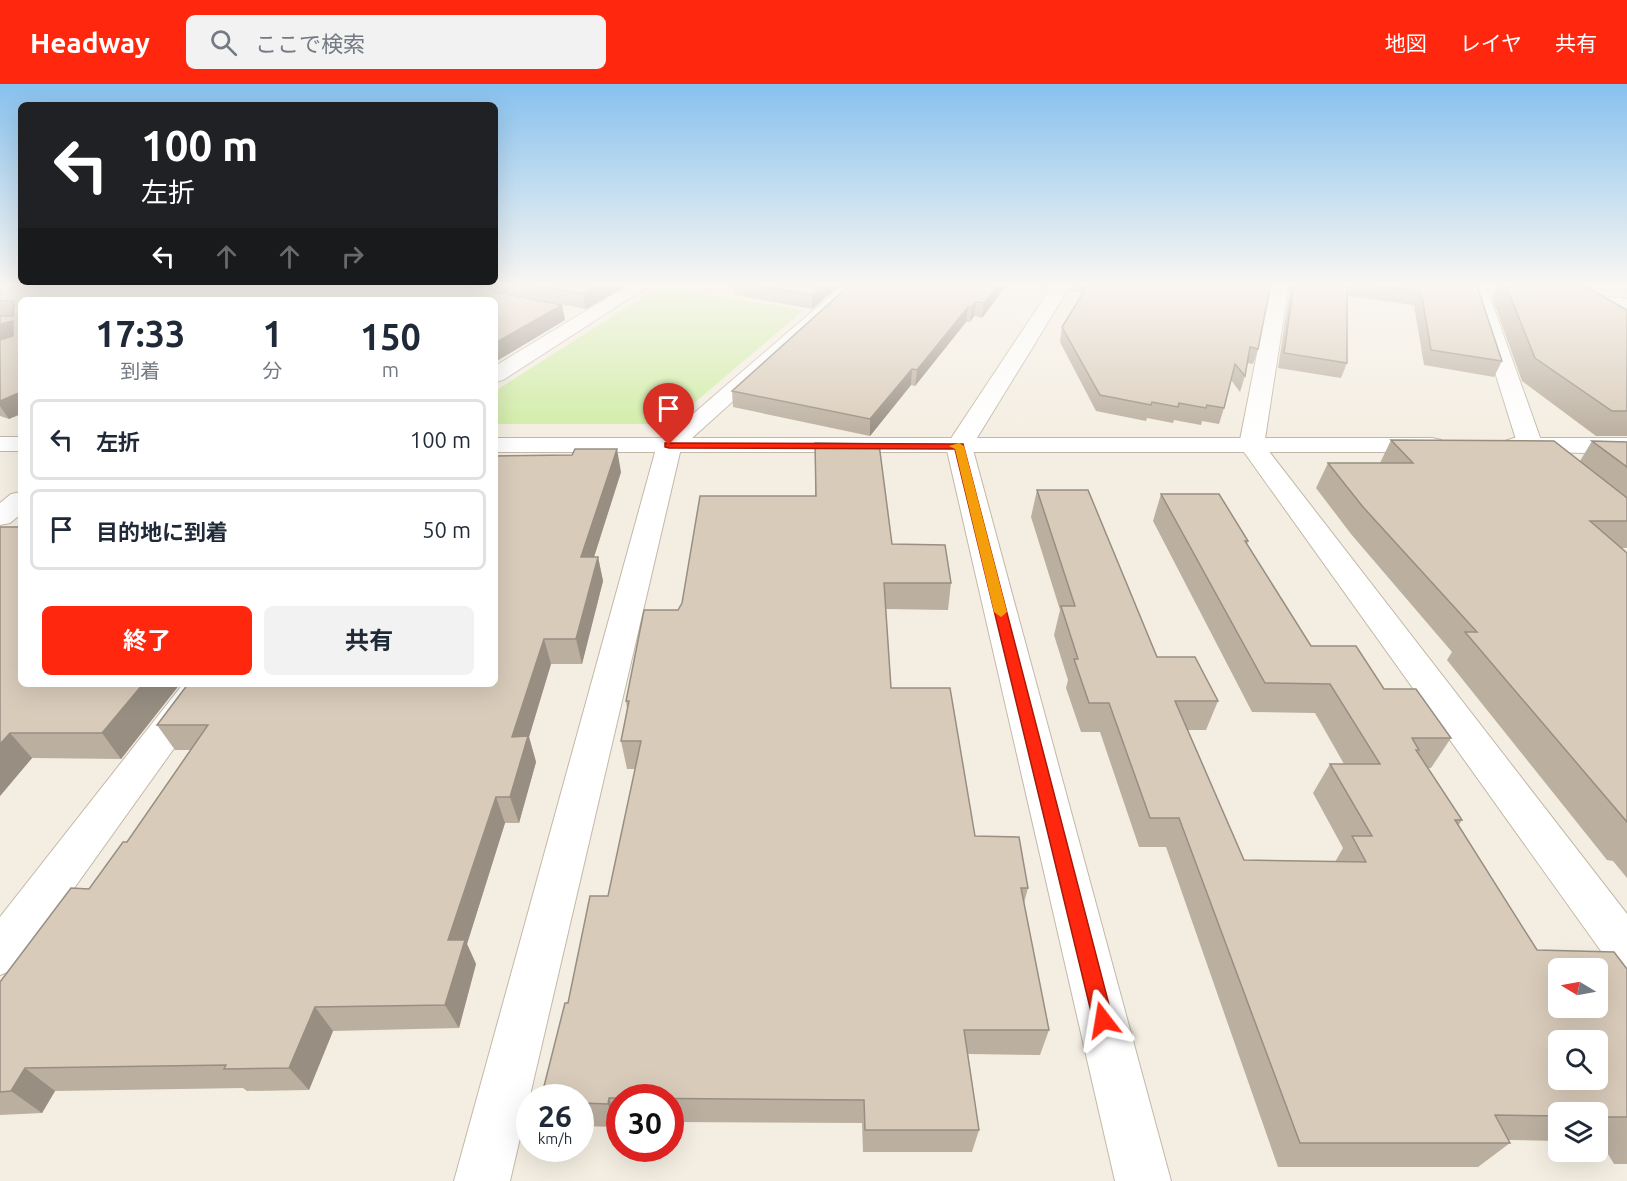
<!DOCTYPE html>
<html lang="ja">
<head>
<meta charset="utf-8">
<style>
	:root { --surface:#fff; --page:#f2f2f3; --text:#1f2937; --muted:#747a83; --line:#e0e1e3; --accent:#ff280e }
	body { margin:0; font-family:Ubuntu,"Noto Sans JP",sans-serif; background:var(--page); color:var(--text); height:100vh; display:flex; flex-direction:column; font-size:22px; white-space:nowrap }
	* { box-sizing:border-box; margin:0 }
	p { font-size:20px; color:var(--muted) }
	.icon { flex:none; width:33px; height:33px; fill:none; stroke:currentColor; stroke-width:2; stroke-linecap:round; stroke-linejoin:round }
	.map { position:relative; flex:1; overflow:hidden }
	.sheet { position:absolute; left:18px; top:213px; width:480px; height:390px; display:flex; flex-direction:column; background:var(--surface); border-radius:9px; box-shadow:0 6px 24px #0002 }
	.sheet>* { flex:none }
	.top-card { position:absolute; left:18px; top:18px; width:480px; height:183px; border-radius:9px; box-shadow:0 6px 24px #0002; background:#202124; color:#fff; overflow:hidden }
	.needle { width:39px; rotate:280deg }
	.buttons { position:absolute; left:1548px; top:874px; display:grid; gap:12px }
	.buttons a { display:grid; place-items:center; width:60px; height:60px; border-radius:9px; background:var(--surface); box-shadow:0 6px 24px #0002; font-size:30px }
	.speed { position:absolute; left:516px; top:1000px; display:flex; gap:12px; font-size:30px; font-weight:700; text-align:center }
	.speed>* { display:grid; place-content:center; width:78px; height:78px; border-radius:50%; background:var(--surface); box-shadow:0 6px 24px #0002; line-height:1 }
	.speed small { font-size:15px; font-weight:400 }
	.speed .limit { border:9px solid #d22; background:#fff; color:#111 }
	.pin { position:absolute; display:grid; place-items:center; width:51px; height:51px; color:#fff; margin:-62px -26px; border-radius:50% 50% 50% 0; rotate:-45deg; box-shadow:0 0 6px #0007 }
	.pin .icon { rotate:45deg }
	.me { position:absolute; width:66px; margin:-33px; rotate:346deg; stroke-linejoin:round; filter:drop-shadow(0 0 4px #0008) }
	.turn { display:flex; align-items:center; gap:21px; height:126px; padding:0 24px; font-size:27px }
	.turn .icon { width:78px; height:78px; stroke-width:2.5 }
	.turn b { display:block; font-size:42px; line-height:51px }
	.lanes { display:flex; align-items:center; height:57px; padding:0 24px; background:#0003; justify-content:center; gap:30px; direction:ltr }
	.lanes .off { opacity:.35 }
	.eta { display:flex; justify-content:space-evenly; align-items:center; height:102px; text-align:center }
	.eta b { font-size:36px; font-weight:700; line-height:42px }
	.button { display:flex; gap:12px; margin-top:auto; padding:12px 24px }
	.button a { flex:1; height:69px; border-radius:9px; background:var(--accent); color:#fff; font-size:24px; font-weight:700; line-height:69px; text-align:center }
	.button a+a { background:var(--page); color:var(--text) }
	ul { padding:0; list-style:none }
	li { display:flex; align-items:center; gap:18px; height:81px; margin:0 12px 9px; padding:0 12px; border:3px solid var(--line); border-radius:9px }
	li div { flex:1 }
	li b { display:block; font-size:22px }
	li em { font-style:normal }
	header { display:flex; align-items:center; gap:36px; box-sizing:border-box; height:84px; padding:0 30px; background:var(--accent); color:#fff }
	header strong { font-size:28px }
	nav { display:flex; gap:33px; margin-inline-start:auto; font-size:21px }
	.search { width:420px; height:54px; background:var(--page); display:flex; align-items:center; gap:15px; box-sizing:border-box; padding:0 21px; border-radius:9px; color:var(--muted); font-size:22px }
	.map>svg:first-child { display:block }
	.green { fill:#d0eda6 }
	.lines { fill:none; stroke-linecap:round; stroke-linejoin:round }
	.minor-casing { stroke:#c3b8a7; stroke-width:2 }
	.tertiary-casing { stroke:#c3b8a7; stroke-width:2 }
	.minor { fill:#fff; fill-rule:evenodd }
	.tertiary { fill:#fff; fill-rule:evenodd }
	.wall { fill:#bbafa0 }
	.shaded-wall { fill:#988e82 }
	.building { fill:#d9cbba; stroke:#988e82; stroke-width:1.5; fill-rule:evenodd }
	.route { fill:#ff280e; stroke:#a61a09; stroke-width:1.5 }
	.slow { fill:#f59e0b }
</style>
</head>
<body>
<header>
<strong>Headway</strong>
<div class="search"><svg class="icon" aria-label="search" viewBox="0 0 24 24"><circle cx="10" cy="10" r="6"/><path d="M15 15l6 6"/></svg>ここで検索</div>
<nav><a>地図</a><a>レイヤ</a><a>共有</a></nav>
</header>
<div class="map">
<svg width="1627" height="1097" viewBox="0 0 1627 1097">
	<rect width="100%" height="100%" fill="#f4eee2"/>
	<polygon class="green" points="659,203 804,226 674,336 662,340 495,340 495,307"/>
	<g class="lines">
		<g class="minor-casing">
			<g id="minor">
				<polygon points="632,199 653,199 503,296 495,298 495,282"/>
				<polygon points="845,199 864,199 681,364 510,1097 454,1097 657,361"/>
				<polygon points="1054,199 1072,199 972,362 1171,1097 1115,1097 946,362"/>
				<polygon points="1271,199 1289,199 1264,361 1627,830 1627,888 1611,881 1239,361"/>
				<polygon points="1470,199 1484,199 1486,202 1542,359 1627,425 1627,447 1617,445 1518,362 1468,202"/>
				<polygon points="1572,208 1627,215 1627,227 1565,218 1563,214 1565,210"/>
				<polygon points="21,408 21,430 10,439 0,441 0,419 11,410"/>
				<polygon points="183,600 220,600 17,884 0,891 0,833"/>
			</g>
		</g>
		<g class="tertiary-casing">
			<g id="tertiary">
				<rect x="0" y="353" width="21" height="14"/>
				<polygon points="495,354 1432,354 1441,356 1444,361 1441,366 1432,368 495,368"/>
				<polygon points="1514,354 1627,354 1627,370 1505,367 1501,362 1505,357"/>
			</g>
		</g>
		<use href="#minor" class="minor"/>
		<use href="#tertiary" class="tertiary"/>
	</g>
	<g class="wall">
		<polygon points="0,199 631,199 586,225 490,206 491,207 565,236 495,278 495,216 21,216 9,335 0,332"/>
		<polygon points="734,199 842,199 812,225 735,211"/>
		<polygon points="1008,199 982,234 974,232 970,238 966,238 915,302 911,301 870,352 733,323 732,307"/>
		<polygon points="1016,199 1052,199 1048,203"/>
		<polygon points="1072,199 1271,199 1258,265 1253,280 1247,279 1245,292 1240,308 1231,296 1224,324 1219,340 1202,337 1201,341 1174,336 1173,339 1147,334 1146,337 1096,327 1060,258 1062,243 1083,208 1070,207"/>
		<polygon points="1291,199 1476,199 1502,277 1494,293 1424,281 1414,221 1347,212 1347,279 1341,294 1278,284"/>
		<polygon points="1499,199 1559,199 1627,226 1627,352 1596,352 1522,297 1492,213"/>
		<polygon points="1391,356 1580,377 1592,357 1627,358 1627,464 1621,464 1627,469 1627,794 1613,777 1607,776 1447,576 1452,568 1351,450 1316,404 1328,379 1380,379"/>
		<polygon points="815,359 892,460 951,499 948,526 886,525 891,604 975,752 1028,804 1024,819 1049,946 1040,971 968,970 979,1046 972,1068 863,1068 862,1039 670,1038 670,1014 620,1014 620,1038 617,1038 616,1043 580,1042 580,1014 568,919 608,812 635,685 627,685 621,657 627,625 626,617 815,412"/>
		<polygon points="621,388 594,473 598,473 603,497 582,580 551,580 529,653 536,678 519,739 505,739 467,860 476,880 459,944 333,947 309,1006 247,1007 243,1004 55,1007 42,1029 0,1031 0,898 89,805 127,758 190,666 175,666 157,641"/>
		<polygon points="1037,406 1157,573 1218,617 1206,646 1188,646 1244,776 1335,778 1343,764 1313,709 1330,680 1344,680 1315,629 1252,628 1153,437 1161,410 1248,457 1247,460 1311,562 1384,605 1451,654 1431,684 1428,684 1462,736 1458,742 1537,866 1627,885 1627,1080 1614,1080 1600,1057 1598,1057 1598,1029 1558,1029 1558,1057 1508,1056 1510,1059 1478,1083 1278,1083 1166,763 1139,763 1100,648 1081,648 1066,604 1068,596 1054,551 1060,526 1031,433"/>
		<polygon points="0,443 21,600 180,600 121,675 32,674 0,712"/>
	</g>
	<g class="shaded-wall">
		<polygon points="123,199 166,199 132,210 121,202"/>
		<polygon points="603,199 631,199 586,225 583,210"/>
		<polygon points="826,199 842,199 812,225 812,211"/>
		<polygon points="1000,199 1008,199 982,234 984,219"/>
		<polygon points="976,218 974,232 970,238 972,224"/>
		<polygon points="562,221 565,236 495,278 495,259"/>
		<polygon points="968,223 966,238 915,302 917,286"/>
		<polygon points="13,237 21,250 0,259 0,240"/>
		<polygon points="912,285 911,301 870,352 870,335"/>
		<polygon points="21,308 21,330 9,335 0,322 0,317"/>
		<polygon points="617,365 621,388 586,498 581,473"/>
		<polygon points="598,473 603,497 582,580 576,555"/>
		<polygon points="544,555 551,580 529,653 536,678 519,739 510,713 512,653"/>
		<polygon points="143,600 180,600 121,675 102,649"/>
		<polygon points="10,649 32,674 0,712 0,660"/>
		<polygon points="496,713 505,739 467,860 476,880 459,944 445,921 448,856"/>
		<polygon points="315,923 333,947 309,1006 289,984"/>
		<polygon points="25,984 55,1007 42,1029 11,1007"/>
		<polygon points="609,1014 617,1038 616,1043 608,1020"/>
	</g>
	<g class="building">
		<polygon points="0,199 123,199 121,202 152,203 165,199 453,199 489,203 491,207 562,221 495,259 495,216 21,216 21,308 0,317 0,256 13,252 13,237 0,240 0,232 13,232 14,217 0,217"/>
		<polygon points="525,199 603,199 583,210"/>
		<polygon points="743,199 826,199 812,211"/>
		<polygon points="852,199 1000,199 984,219 976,218 972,224 968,223 917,286 912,285 870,335 732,307"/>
		<polygon points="1089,199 1271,199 1258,265 1250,263 1245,292 1235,280 1224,324 1207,321 1206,324 1179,319 1178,323 1152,318 1151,321 1100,311 1062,243"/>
		<polygon points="1294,199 1347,199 1347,279 1284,269"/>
		<polygon points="1357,199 1476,199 1502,277 1431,266 1421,207"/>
		<polygon points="1505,199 1559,199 1585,202 1627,226 1627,327 1612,327 1535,274"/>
		<polygon points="1391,356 1554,357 1627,414 1627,437 1590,437 1627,469 1627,738 1465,548 1477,548 1363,423 1328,379 1413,379"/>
		<polygon points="1592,357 1627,358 1627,383"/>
		<polygon points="815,359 879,360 892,460 945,461 951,499 884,499 891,604 950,604 975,752 1019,753 1028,804 1021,804 1049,946 964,946 979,1046 865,1046 864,1016 620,1014 609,1014 608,1020 580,1019 580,1014 541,1014 565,919 568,919 590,812 608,812 641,657 621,657 629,617 626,617 644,526 678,526 682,519 700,412 816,412"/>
		<polygon points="575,365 617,365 581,473 598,473 576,555 544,555 512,653 528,652 510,713 496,713 448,856 465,856 445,921 315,923 289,984 224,985 226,981 25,984 11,1007 0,1008 0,898 71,804 89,805 123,758 127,758 208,641 157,641 188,600 495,600 495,372 572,371"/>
		<path d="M1037,406H1088L1157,573H1195L1218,617H1175L1244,776L1366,778L1352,752H1372L1330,680H1380L1330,600L1265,599L1161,410H1219L1248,457H1245L1311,562H1356L1384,605H1416L1451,654H1412L1419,666H1416L1462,736H1455L1537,866L1614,868L1627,885V1033H1598V1029H1558V1032L1495,1031L1510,1059H1300L1179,734H1150L1109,619H1089L1074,575H1078L1061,522H1075ZM1558,885H1598V924H1558ZM1558,957H1598V996H1558Z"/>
		<polygon points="0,443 21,443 21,600 143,600 102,649 10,649 0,660"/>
	</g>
	<linearGradient id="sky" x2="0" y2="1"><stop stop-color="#87c1ee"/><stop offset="0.57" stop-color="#faf7f2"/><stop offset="1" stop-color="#faf7f2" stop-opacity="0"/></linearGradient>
	<rect width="1627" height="352" fill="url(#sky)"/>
	<polygon class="route" points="665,359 963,360 1113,936 1110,943 1103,946 1096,943 1093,936 955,365 669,364 665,363"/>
	<polygon class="slow" points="959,359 964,362 1007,528 1001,533 994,528 955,365 949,362"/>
</svg>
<div class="buttons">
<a><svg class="needle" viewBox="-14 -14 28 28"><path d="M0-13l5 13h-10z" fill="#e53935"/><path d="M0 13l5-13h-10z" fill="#747a83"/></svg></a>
<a><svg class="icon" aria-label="search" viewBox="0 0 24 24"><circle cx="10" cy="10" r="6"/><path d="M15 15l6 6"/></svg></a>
<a><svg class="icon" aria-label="layers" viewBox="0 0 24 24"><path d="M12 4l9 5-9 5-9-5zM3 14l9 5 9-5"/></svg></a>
</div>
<div class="speed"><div>26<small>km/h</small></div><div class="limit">30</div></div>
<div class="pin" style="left:669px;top:361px;background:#d93025"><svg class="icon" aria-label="arrive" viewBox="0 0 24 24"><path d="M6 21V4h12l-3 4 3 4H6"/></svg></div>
<svg class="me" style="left:1103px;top:936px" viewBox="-20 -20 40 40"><path d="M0-17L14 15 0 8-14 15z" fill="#ff280e" stroke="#fff" stroke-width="4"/></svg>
<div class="top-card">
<div class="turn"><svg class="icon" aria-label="left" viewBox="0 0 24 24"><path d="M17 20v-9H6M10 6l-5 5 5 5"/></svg><div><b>100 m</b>左折</div></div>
<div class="lanes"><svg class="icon" aria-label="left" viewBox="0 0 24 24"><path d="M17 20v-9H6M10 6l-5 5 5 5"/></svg><svg class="icon off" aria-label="ahead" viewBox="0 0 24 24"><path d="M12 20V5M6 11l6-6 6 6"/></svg><svg class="icon off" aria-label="ahead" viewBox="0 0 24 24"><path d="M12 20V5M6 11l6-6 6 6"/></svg><svg class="icon off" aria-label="right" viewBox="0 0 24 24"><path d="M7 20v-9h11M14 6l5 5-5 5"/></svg></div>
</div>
<section class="sheet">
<div class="eta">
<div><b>17:33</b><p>到着</p></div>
<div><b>1</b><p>分</p></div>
<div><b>150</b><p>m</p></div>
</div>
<ul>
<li><svg class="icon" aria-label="left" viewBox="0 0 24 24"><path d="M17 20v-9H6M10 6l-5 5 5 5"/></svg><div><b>左折</b></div><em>100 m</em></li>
<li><svg class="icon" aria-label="arrive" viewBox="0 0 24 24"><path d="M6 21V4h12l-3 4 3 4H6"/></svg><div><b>目的地に到着</b></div><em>50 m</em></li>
</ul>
<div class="button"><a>終了</a><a>共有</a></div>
</section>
</div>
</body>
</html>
